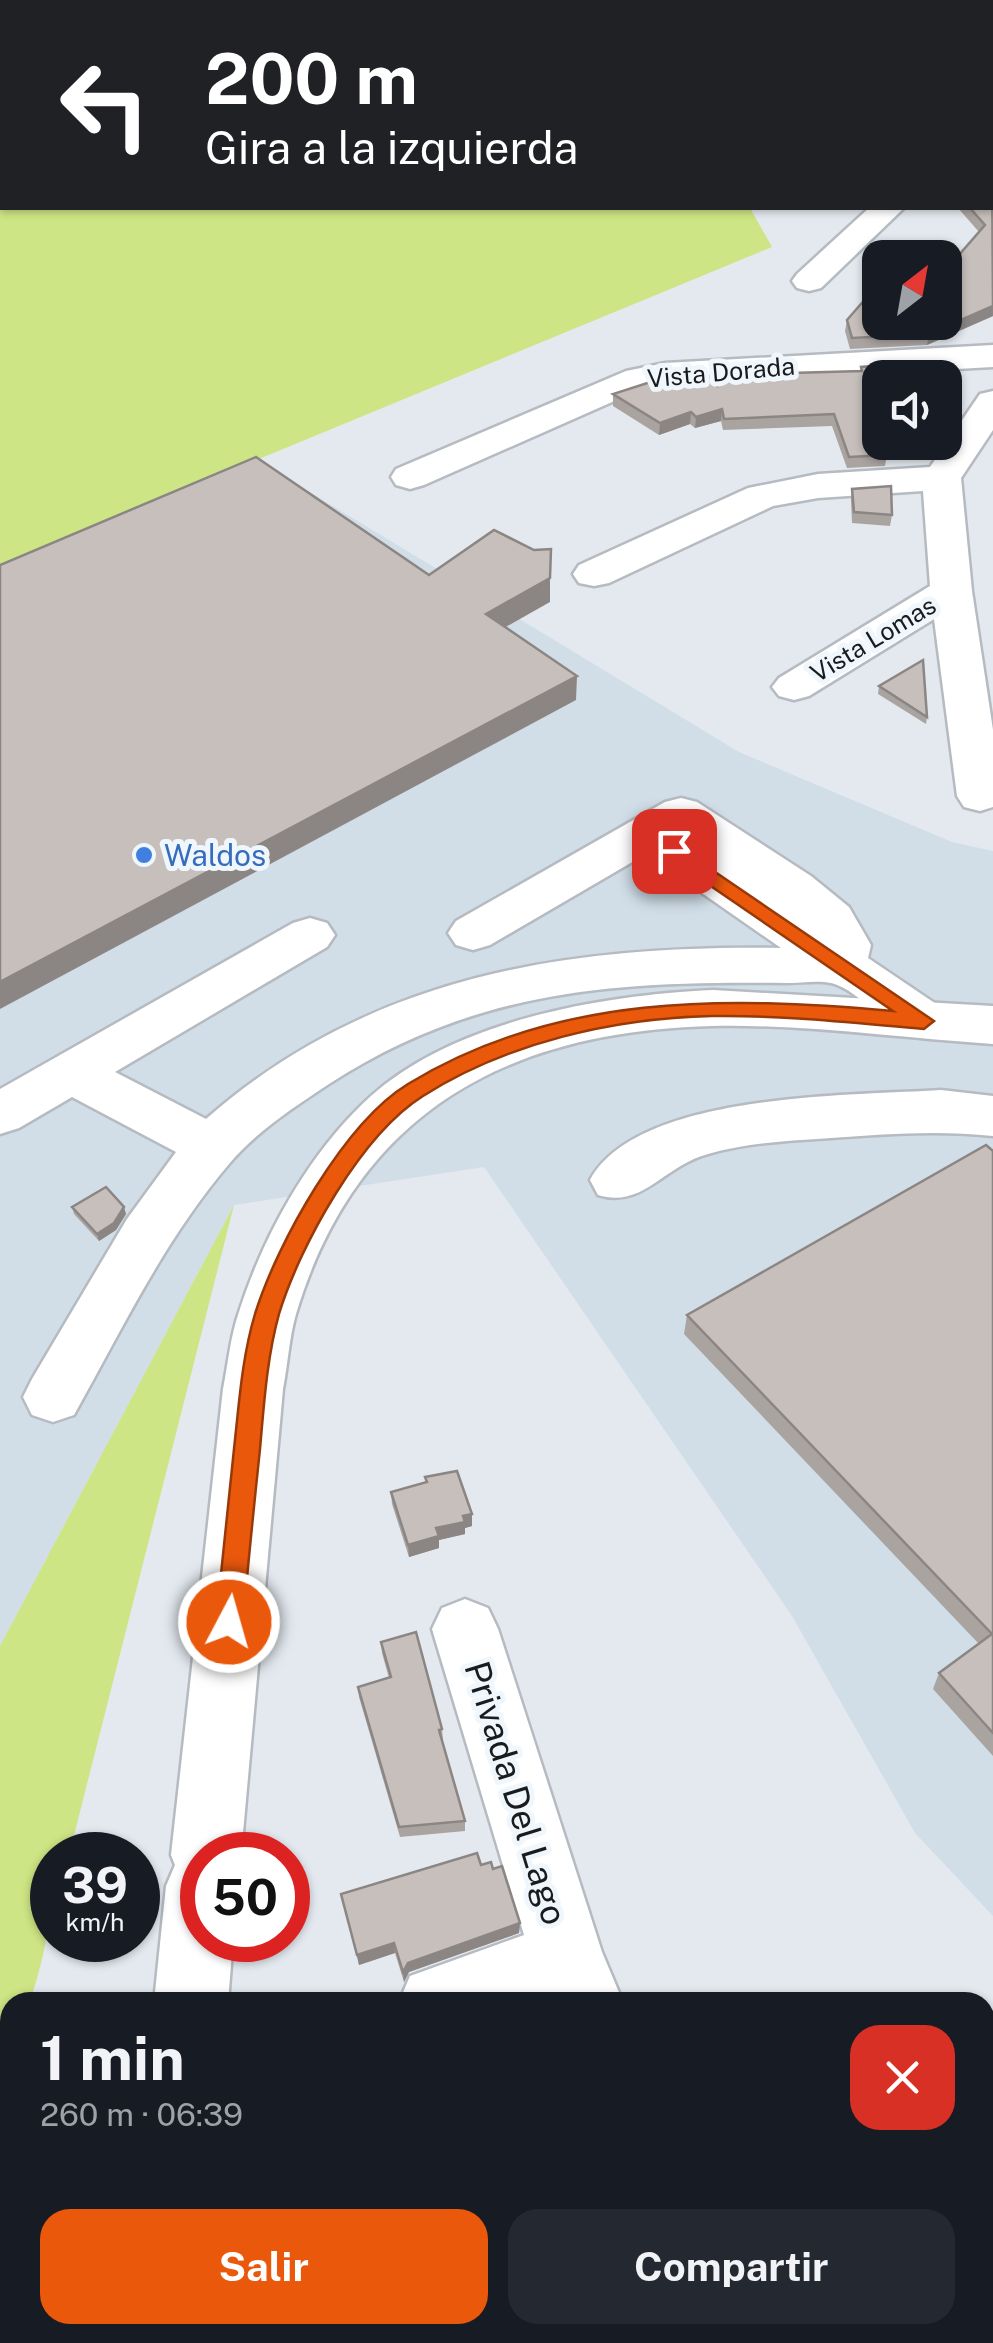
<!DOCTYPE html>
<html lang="es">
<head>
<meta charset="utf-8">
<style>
	:root { --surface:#171b24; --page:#242831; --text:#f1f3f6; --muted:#9ea1a6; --accent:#ea580c }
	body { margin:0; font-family:"Public Sans",sans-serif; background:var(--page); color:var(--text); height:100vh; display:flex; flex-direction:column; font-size:38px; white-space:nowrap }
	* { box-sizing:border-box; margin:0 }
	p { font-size:32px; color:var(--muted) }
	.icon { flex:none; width:55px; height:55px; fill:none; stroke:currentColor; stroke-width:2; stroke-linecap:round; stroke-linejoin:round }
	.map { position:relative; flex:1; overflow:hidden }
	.side { position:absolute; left:0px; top:1992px; width:995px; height:352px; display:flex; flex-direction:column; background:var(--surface); border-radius:30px 30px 0 0; box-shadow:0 2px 8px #0004 }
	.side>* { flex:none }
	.guide { position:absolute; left:0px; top:0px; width:995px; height:210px; box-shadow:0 2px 8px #0004; background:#202124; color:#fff; overflow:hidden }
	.needle { width:65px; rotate:31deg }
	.tools { position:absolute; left:862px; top:240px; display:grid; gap:20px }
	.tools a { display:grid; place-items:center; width:100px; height:100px; border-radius:20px; background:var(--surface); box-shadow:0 2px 8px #0004; font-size:50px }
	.speed { position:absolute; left:30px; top:1832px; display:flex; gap:20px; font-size:50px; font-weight:700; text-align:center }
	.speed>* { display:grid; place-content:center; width:130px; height:130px; border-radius:50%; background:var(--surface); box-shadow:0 2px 8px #0004; line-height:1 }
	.speed small { font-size:25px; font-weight:400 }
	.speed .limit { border:15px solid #d22; background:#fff; color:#111 }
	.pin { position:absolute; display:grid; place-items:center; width:85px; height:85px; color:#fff; margin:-42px; border-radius:20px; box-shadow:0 5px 15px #0006 }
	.me { position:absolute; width:110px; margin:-55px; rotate:6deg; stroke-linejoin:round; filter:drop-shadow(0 0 8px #0008) }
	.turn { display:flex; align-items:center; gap:35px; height:210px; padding:0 40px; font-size:45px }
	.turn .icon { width:130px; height:130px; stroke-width:2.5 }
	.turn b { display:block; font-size:70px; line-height:85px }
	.round { display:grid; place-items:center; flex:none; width:105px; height:105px; border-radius:30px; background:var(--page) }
	.head { display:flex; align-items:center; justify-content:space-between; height:170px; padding:0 40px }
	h1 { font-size:60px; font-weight:700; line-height:75px }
	.action { display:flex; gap:20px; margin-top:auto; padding:20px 40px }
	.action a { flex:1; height:115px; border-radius:30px; background:var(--accent); color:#fff; font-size:40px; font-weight:700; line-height:115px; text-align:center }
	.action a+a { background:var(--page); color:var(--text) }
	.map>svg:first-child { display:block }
	.built { fill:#d1dee8 }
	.green { fill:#cde584 }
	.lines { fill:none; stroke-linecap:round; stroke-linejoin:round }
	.minor-casing { stroke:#b5bbc0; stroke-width:5 }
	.major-casing { stroke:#b5bbc0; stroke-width:5 }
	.minor { fill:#fff; fill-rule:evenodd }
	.major { fill:#fff; fill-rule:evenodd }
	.wall { fill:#aaa4a1 }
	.shaded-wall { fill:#8b8683 }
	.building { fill:#c6bfbb; stroke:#8b8683; stroke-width:2.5 }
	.route { fill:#ea580c; stroke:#983908; stroke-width:2.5 }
	.shop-dot { fill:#3f7fe0; stroke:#f0f7fc; stroke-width:4 }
	.labels { text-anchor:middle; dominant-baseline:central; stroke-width:10; stroke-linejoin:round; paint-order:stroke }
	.far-street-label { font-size:25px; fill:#191b1d; stroke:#f0f7fc }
	.shop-label { font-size:30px; fill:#366cbe; stroke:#f0f7fc; text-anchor:start }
	.near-street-label { font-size:35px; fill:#191b1d; stroke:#f0f7fc }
</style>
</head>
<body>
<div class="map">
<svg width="993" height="2343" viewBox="0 0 993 2343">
	<rect width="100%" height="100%" fill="#e3e9ef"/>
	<polygon class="built" points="257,460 739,752 952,842 993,851 993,1916 915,1833 792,1616 484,1167 234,1205 0,1646 0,566"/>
	<g class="green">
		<polygon points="0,0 353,0 2,2 2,208 750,208 772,247 0,566"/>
		<path d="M234,1205L69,1855H52C52,1915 48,1945 30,2002H10V2068L0,2100V1646Z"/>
	</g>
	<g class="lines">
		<g class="minor-casing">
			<g id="minor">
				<rect x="992" y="48" width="1" height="18"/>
				<rect x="992" y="131" width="1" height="19"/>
				<polygon points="869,208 904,208 821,288 809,291 797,288 792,281 797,274"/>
				<polygon points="993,345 993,367 665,385 637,391 424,485 410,489 396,485 391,477 396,469 626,371 665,363"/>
				<polygon points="993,391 993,430 961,478 972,591 993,730 993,807 980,811 964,807 957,796 934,619 809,696 794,700 779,696 772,687 779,678 930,586 923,491 818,498 773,506 609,583 594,586 579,583 573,574 579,565 748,488 818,474 930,467 980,394"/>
				<path d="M681,798L697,802L811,876L849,907L871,945L868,958L942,1008L950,1021L942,1034C889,1050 871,993 831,983C818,980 800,983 786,983C616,981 475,989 329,1084C294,1107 256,1132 229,1164C165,1239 122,1329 74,1415L53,1422L32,1415L23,1397L32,1379L127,1219L176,1152L72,1097L19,1128L0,1134V1089L293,923L310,918L327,923L335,935L327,947L115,1072L206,1119C371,974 570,945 781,948L646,854L490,945L473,950L456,945L448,933L456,921L665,802Z"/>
				<path d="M941,1090L993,1096V1136C938,1130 886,1134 831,1138C789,1141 749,1142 708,1154C663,1166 643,1209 598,1195L590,1180C638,1092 851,1096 941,1090Z"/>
				<polygon points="465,1599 488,1608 498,1629 602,1952 623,2002 399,2002 410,1976 524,1935 432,1629 442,1608"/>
				<polygon points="502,2335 591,2335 588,2343 499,2343"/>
				<polygon points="708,2335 792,2335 795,2343 711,2343"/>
			</g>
		</g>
		<g class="major-casing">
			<g id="major">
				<path d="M713,990L993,1006V1044C900,1038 806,1024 712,1026C509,1031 357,1111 296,1314C289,1338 288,1364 283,1389L241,1855H202V1940H233L228,2002H154L166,1886L175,1865L171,1855L223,1389C228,1364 230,1339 238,1315C263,1236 309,1152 371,1096C456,1020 603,995 713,990Z"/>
				<polygon points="108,2335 190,2335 189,2343 107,2343"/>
			</g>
		</g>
		<use href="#minor" class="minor"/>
		<use href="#major" class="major"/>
	</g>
	<g class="wall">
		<polygon points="992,176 993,316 927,345 850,349 845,331 847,320 945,322 979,232 958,208 992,208"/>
		<polygon points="861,367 880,378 880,424 875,424 887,455 885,466 847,468 832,426 723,430 721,421 695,428 690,424 659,435 613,406 613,394 714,381 714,375 860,371"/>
		<polygon points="852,489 892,515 890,526 852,523 851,500"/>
		<polygon points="879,686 927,717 926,724 878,694"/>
		<polygon points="993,1151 993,1756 933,1689 939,1673 979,1644 684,1334 687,1315"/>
		<polygon points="72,1207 126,1214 116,1230 99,1241 74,1214"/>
		<polygon points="425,1477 472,1526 465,1528 465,1534 439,1540 439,1548 409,1557 392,1504 391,1492 426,1483"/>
		<polygon points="381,1642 442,1729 443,1740 442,1740 465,1821 465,1831 400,1837 359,1697 358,1687 389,1678 382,1653"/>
		<polygon points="481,1865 520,1923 519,1933 409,1972 404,1982 395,1953 359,1965 341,1894"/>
	</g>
	<g class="shaded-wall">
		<polygon points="993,306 993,316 927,345 929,334"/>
		<polygon points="953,380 951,392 945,400 945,391"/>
		<polygon points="722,409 721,421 695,428 696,417"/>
		<polygon points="691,412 690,424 659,435 660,423"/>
		<polygon points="550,578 550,602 486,638 486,614"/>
		<polygon points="577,676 576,700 0,1009 0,982"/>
		<polygon points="124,1207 126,1214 116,1230 99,1241 97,1234"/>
		<polygon points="472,1514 472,1526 465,1528 465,1534 439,1540 439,1548 409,1557 408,1545 436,1528 463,1516"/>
		<polygon points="520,1923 519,1933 409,1972 404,1982 403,1972 408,1963"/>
		<polygon points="394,1943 395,1953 359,1965 357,1955"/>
		<polygon points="411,2335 420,2335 410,2343 401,2343"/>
	</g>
	<g class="building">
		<polygon points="992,176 993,306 929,334 852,338 847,320 880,282 880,322 945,322 945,271 985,225 970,208 992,208"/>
		<polygon points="887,365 940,378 880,378 880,412 871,413 880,436 880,442 882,442 887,455 849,457 834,414 724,419 722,409 696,417 691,412 660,423 613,394 666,377 708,375 716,384 714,375 862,371 861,367"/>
		<polygon points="945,379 953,380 945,391"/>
		<polygon points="256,457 429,575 494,530 534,550 551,549 550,578 486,614 577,676 0,982 0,565"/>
		<polygon points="891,486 892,515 854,512 852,489"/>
		<polygon points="923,660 927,717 879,686"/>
		<polygon points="986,1145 993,1151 993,1733 939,1673 992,1634 687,1315"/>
		<polygon points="106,1187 124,1207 114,1223 97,1234 72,1207"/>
		<polygon points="457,1471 472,1514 463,1516 465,1522 436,1528 439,1536 408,1545 391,1492 427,1482 425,1477"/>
		<polygon points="416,1632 442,1729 439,1730 465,1821 399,1827 358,1687 391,1677 381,1642"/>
		<polygon points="477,1853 481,1865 491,1862 493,1869 502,1866 520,1923 408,1963 403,1972 394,1943 357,1955 341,1894"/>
		<polygon points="301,2335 411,2335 401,2343 305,2343"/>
	</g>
	<path class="route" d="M674,844L934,1021L924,1029C853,1023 783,1015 712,1016C614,1018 506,1043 423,1096C361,1135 300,1245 279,1314C267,1357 264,1404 260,1449C254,1506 248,1564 243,1622L239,1631L229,1634L220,1631L216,1622C222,1564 228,1506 234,1449C239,1404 242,1357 255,1314C277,1243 344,1123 408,1084C557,993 726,996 893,1011L667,856L664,851Z"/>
	<circle class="shop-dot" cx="144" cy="855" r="10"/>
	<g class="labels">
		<g class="far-street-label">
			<text transform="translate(721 372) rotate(-5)">Vista Dorada</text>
			<text transform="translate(873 639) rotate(-31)">Vista Lomas</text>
		</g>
		<g class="shop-label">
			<text x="164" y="855">Waldos</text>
		</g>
		<g class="near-street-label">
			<text transform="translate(516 1793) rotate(73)">Privada Del Lago</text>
		</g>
	</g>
</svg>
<div class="tools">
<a><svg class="needle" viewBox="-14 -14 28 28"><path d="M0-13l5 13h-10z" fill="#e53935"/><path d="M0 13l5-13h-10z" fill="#9ea1a6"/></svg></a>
<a><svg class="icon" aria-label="sound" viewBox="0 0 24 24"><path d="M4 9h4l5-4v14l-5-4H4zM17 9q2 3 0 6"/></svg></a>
</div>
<div class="speed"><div>39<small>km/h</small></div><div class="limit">50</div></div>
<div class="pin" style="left:674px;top:851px;background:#d93025"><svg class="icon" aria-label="arrive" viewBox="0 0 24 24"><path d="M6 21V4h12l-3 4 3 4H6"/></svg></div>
<svg class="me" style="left:229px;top:1622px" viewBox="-20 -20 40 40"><circle r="17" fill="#ea580c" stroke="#fff" stroke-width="3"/><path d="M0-11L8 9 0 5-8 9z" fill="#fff"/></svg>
<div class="guide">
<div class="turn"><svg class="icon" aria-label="left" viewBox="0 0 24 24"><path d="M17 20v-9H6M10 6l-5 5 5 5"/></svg><div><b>200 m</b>Gira a la izquierda</div></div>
</div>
<section class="side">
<div class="head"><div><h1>1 min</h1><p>260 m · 06:39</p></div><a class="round" style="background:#d93025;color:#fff"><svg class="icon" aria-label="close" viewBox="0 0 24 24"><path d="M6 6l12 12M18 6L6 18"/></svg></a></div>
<div class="action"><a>Salir</a><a>Compartir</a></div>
</section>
</div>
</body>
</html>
